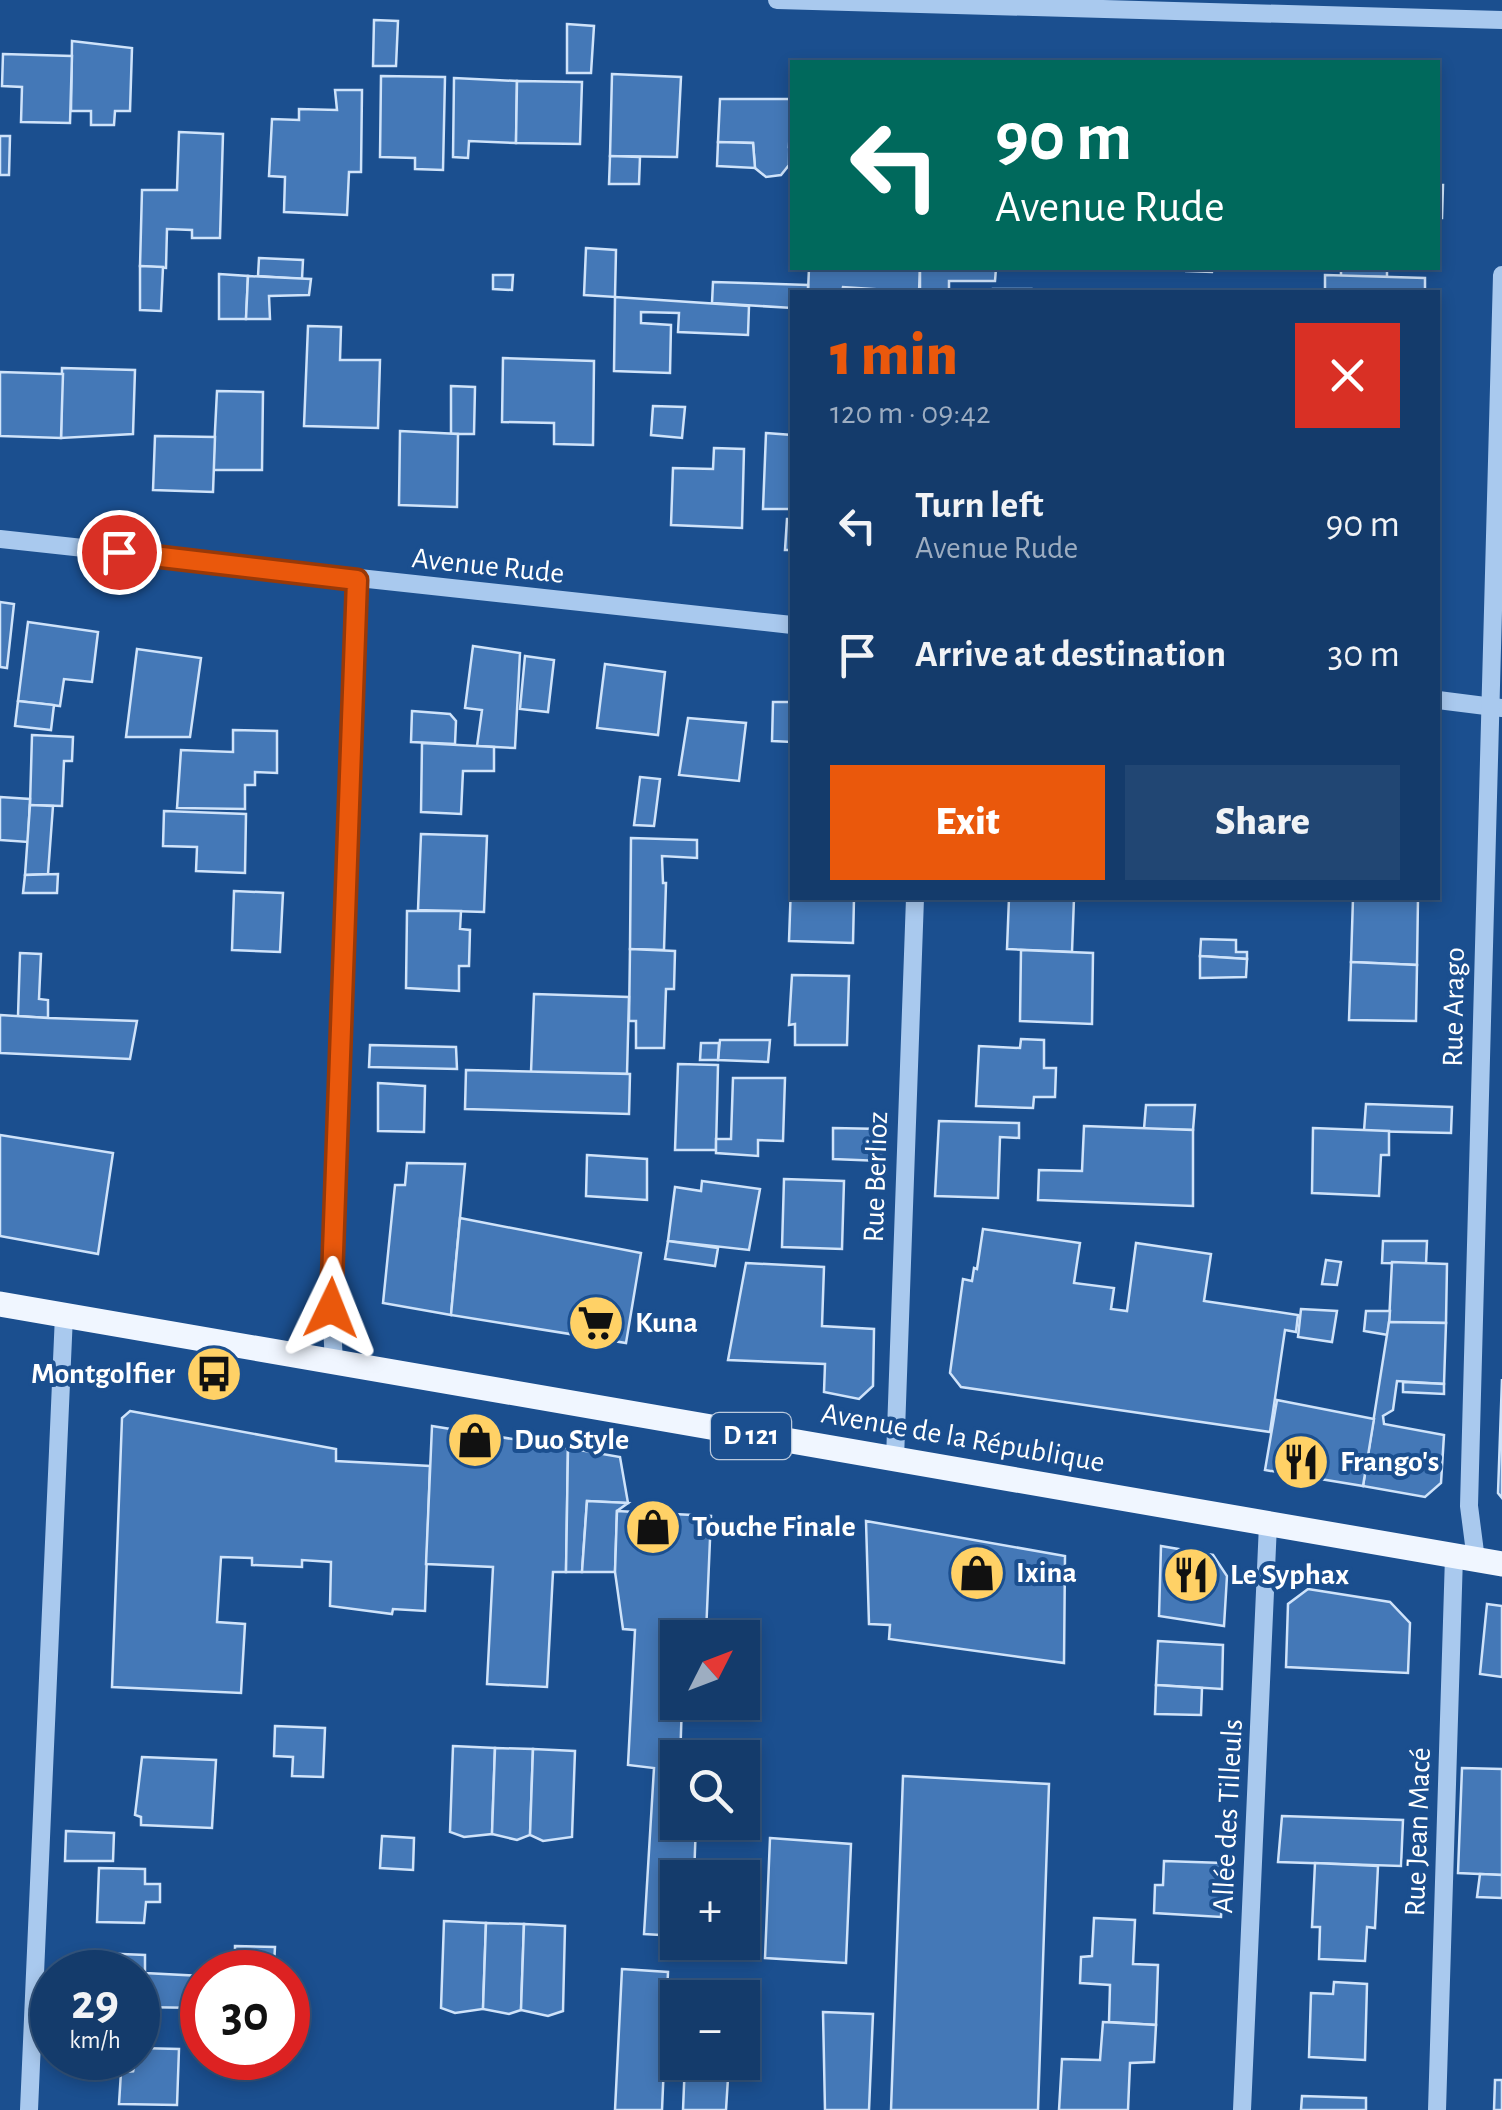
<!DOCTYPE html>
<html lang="en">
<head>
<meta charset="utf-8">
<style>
	:root { --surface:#143b6b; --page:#214673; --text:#f1f3f6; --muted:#9dadc1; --line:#33557e; --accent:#ea580c }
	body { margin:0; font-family:"Alegreya Sans",sans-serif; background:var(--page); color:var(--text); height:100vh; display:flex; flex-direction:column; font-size:38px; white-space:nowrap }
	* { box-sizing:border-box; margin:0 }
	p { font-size:32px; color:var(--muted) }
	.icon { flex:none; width:55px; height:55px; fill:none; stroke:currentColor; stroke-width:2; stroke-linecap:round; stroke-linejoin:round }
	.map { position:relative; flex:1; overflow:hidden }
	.sheet { position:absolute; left:790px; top:290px; width:650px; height:610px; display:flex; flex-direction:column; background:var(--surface); border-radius:0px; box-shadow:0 5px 15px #0003,0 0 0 2px var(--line) }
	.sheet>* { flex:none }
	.top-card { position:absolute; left:790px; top:60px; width:650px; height:210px; border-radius:0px; box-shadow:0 5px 15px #0003,0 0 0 2px var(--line); background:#00695c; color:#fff; overflow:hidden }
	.needle { width:65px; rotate:48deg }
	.buttons { position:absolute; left:660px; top:1620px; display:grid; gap:20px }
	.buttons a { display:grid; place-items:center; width:100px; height:100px; border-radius:0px; background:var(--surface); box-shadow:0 5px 15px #0003,0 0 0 2px var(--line); font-size:50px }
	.speed { position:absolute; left:30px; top:1950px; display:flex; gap:20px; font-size:50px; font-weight:700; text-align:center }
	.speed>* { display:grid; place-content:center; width:130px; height:130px; border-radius:50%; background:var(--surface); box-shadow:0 5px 15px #0003,0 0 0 2px var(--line); line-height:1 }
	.speed small { font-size:25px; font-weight:400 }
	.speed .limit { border:15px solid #d22; background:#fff; color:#111 }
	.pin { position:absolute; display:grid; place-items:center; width:85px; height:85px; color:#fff; margin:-42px; border:5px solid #fff; border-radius:50%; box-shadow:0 2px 10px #0007 }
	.me { position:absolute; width:110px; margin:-55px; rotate:2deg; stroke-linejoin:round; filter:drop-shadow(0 0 8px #0008) }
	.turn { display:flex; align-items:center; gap:35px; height:210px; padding:0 40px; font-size:45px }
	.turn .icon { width:130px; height:130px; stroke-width:2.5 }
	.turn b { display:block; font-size:70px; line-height:85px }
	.round { display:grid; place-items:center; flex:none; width:105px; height:105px; border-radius:0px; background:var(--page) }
	.headline { display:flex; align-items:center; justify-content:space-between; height:170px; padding:0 40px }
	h1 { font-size:60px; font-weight:800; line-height:75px; color:var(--accent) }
	.button { display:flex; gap:20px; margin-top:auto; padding:20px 40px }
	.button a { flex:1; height:115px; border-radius:0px; background:var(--accent); color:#fff; font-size:40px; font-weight:800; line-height:115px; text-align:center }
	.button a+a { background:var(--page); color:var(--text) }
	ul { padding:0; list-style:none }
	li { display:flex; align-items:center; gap:30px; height:130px; padding:0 40px }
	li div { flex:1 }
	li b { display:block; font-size:38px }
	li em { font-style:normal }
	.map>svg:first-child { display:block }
	.building { fill:#4478b7; stroke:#cfe3fa; stroke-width:2.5 }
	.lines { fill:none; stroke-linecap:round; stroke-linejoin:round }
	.minor { stroke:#a9c9ee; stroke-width:18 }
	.major { stroke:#f0f6ff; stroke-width:25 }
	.route-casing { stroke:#983908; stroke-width:25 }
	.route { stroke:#ea580c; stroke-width:18 }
	.labels { text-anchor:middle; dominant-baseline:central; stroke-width:8; stroke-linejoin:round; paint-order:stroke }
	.shield { fill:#1b4f8f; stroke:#bbcadd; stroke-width:2.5 }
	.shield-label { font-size:28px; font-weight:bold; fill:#fff }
	.street-label { font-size:30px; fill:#fff; stroke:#1b4f8f }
	.poi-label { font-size:30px; font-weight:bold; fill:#fff; stroke:#1b4f8f; text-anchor:start }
</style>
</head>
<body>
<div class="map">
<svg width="1502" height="2110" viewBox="0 0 1502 2110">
	<rect width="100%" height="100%" fill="#1b4f8f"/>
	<g class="building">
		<polygon points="374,20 398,21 396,66 373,66"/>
		<polygon points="567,24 594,26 591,73 567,73"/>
		<polygon points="72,41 132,48 130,111 115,111 114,125 91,125 91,111 71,111"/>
		<polygon points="3,54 72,56 70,123 21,122 22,87 2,86"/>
		<polygon points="612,74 681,77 677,157 610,156"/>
		<polygon points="381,76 445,77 443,170 415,169 415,158 380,157"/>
		<polygon points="454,78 517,81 516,143 469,141 468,158 453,157"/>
		<polygon points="517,81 582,82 580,144 516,143"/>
		<polygon points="335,90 362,90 361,172 349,172 347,215 284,212 285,177 269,176 272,119 299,120 299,109 337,110"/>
		<polygon points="720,99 790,99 789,165 781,175 766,177 755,168 753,143 718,142"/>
		<polygon points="791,103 792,103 792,147 789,147"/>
		<polygon points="179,132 223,134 220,238 192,238 192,230 167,229 166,268 140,266 142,190 177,190"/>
		<polygon points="0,136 10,136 9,175 0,175"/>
		<polygon points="718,142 753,143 755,168 717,166"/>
		<polygon points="610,156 640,157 639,184 609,184"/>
		<polygon points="1438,185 1443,185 1442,218 1438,218"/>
		<polygon points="586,248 616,250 615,297 584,295"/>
		<polygon points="259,258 303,260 302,279 258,276"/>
		<polygon points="140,266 163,267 161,311 140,310"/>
		<polygon points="809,268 920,268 919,292 843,287 842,292 808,292"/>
		<polygon points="920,268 996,268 995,281 949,281 949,291 920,290"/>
		<polygon points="1185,268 1213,268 1212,272 1186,271"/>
		<polygon points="1341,268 1387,268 1387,277 1341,276"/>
		<polygon points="219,274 248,276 246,319 219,319"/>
		<polygon points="493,275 513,275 512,290 493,289"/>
		<polygon points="1325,275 1425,278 1425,292 1325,292"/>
		<polygon points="248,276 311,279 309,295 269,296 270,319 246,319"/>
		<polygon points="713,282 808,285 808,292 792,292 792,308 712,303"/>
		<polygon points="993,289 1032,289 1035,292 993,292"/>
		<polygon points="615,297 749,306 748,335 678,332 679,313 641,312 641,323 671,325 670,373 614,371"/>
		<polygon points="308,326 341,327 340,360 380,360 378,428 304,426"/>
		<polygon points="503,358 594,361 593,445 554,444 554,423 502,422"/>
		<polygon points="62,368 135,370 133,434 61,438"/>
		<polygon points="0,372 63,374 61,438 0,436"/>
		<polygon points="451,386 475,387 474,434 451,434"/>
		<polygon points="217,391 263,392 262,470 213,470"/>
		<polygon points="653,406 685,407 682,438 651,435"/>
		<polygon points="400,431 458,434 457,507 399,505"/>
		<polygon points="766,433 792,435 792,509 763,509"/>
		<polygon points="155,436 215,437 213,492 153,490"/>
		<polygon points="714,448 744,449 742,528 671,525 673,468 713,469"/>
		<polygon points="787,519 792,519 792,550 785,550"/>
		<polygon points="0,602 14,604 7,668 0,667"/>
		<polygon points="28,622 98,632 92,682 64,679 60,706 18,701"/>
		<polygon points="473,646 520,653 515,748 477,746 482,710 465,708"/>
		<polygon points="137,649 201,658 190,737 126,737"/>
		<polygon points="525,656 554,660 548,712 520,709"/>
		<polygon points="605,664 665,672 658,735 597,728"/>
		<polygon points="18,701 54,705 51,730 15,726"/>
		<polygon points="773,702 792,702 792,742 772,741"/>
		<polygon points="412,711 450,714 456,721 455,744 411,742"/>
		<polygon points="688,718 746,723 739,781 679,775"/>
		<polygon points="233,730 277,731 277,773 255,772 255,785 245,785 245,809 177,808 181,750 233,752"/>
		<polygon points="32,735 73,737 72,761 64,761 62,806 30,805"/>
		<polygon points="422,743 494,747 494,771 463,771 461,814 421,812"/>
		<polygon points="640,777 660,779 654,826 634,825"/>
		<polygon points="0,797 30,799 28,842 0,840"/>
		<polygon points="30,805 53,806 48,874 25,875"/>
		<polygon points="164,811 246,814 245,873 196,871 197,847 163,846"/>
		<polygon points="421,834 487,836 484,912 418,910"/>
		<polygon points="631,838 697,840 697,858 662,856 663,883 666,883 664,950 630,949"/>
		<polygon points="792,856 792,898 854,898 853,943 789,941"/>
		<polygon points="58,874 57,893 23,893 25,875"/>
		<polygon points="234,891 283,893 280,952 232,950"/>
		<polygon points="1009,898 1074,898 1072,952 1007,949"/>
		<polygon points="1353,898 1418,898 1417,965 1351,962"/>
		<polygon points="407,911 461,911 460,929 470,930 469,966 459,966 459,991 406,988"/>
		<polygon points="1201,939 1236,940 1236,952 1247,952 1247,959 1200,956"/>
		<polygon points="630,949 675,951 674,989 666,989 664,1048 636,1048 636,1021 629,1021"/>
		<polygon points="1021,950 1093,953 1092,1024 1020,1021"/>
		<polygon points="20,953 41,954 39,999 48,1000 48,1018 18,1016"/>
		<polygon points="1200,956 1247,959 1246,977 1200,978"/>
		<polygon points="1351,962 1417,965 1416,1021 1349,1020"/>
		<polygon points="792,975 849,976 847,1045 795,1045 795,1024 789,1025"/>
		<polygon points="534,994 629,997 627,1074 531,1072"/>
		<polygon points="0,1015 48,1018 137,1021 130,1059 0,1053"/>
		<polygon points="1021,1039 1044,1040 1044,1068 1056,1068 1055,1097 1034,1097 1033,1108 976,1106 979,1046 1020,1048"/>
		<polygon points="720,1040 770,1040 768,1062 718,1060"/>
		<polygon points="701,1043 719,1043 718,1060 700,1060"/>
		<polygon points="370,1045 456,1047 457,1069 369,1067"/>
		<polygon points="678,1064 718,1065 716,1150 675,1150"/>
		<polygon points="466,1070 630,1074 629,1114 465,1109"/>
		<polygon points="733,1078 785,1078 783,1141 758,1140 758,1156 716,1153 716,1139 731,1139"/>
		<polygon points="378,1083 425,1086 424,1132 378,1131"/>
		<polygon points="1366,1104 1452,1107 1451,1133 1364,1131"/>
		<polygon points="1146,1105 1195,1105 1193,1130 1144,1129"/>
		<polygon points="939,1121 1019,1123 1019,1138 1000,1137 998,1198 935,1196"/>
		<polygon points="1084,1126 1193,1130 1193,1206 1038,1200 1039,1170 1082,1171"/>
		<polygon points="833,1128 882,1129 881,1161 833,1159"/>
		<polygon points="1313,1128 1389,1131 1389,1155 1381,1155 1379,1196 1312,1193"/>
		<polygon points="0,1135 113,1153 98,1254 0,1236"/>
		<polygon points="587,1155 647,1159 647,1200 586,1196"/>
		<polygon points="407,1163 465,1164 451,1315 383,1303 395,1185 405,1185"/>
		<polygon points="784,1179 844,1181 842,1249 782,1247"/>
		<polygon points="702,1181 760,1189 749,1250 668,1241 675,1187 701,1191"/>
		<polygon points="460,1218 641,1253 626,1343 451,1315"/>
		<polygon points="983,1229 1080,1243 1074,1283 1114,1288 1111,1309 1127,1311 1136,1243 1211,1254 1204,1301 1298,1315 1296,1332 1285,1330 1270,1432 961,1387 950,1373 963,1279 972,1281 974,1268 977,1269"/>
		<polygon points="668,1241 718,1248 715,1266 665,1259"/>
		<polygon points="1383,1241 1427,1241 1426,1264 1382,1263"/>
		<polygon points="1326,1260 1341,1262 1337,1285 1322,1284"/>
		<polygon points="1392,1262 1447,1264 1446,1323 1389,1322"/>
		<polygon points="746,1263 824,1267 822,1326 874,1329 873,1386 859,1399 824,1392 825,1364 728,1360"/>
		<polygon points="1301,1309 1337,1311 1332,1342 1298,1337"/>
		<polygon points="1366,1311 1390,1311 1388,1335 1364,1331"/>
		<polygon points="1389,1322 1446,1323 1444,1384 1397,1381 1393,1410 1383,1416 1384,1424 1444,1435 1441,1483 1425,1497 1363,1486"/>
		<polygon points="1502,1379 1502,1498 1498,1493"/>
		<polygon points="1403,1382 1444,1384 1444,1394 1403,1392"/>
		<polygon points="1277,1400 1374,1419 1363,1486 1265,1470"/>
		<polygon points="130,1411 336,1449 336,1461 430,1466 425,1611 393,1609 392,1614 330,1606 331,1562 302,1560 302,1567 252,1565 252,1558 221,1557 217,1622 245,1624 241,1693 112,1687 122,1418"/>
		<polygon points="432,1426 568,1448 566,1572 553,1572 547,1687 487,1684 493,1567 426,1564"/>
		<polygon points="568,1448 620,1457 628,1503 587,1501 582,1572 566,1572"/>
		<polygon points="587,1501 628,1503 617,1511 615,1572 582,1572"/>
		<polygon points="617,1511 711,1516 706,1634 678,1638 678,1702 682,1702 678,1822 696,1822 694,1878 678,1878 678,1936 644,1934 654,1768 628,1765 635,1630 623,1629 615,1572"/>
		<polygon points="866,1521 1065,1556 1064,1663 889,1639 890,1625 869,1624"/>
		<polygon points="1161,1546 1213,1555 1227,1576 1224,1626 1159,1616"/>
		<polygon points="1308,1589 1390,1602 1410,1623 1408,1673 1286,1667 1288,1604"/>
		<polygon points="1487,1604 1502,1606 1502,1677 1480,1674"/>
		<polygon points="1158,1641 1223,1645 1222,1689 1156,1685"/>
		<polygon points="1156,1685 1202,1688 1201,1715 1155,1714"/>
		<polygon points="275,1726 325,1728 323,1777 292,1776 293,1757 274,1756"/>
		<polygon points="453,1746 495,1748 492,1834 464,1837 450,1832"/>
		<polygon points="495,1748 533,1749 530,1835 517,1840 492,1834"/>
		<polygon points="533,1749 575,1751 572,1837 543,1841 530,1835"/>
		<polygon points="142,1757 216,1760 212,1828 141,1825 141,1817 135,1815"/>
		<polygon points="1462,1768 1502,1769 1502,1875 1458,1873"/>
		<polygon points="903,1776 1049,1784 1038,2110 891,2110"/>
		<polygon points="1282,1816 1403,1820 1401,1866 1278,1862"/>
		<polygon points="66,1831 114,1833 113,1861 65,1861"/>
		<polygon points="382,1836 414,1838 413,1870 380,1868"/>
		<polygon points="770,1838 851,1844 846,1963 765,1958"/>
		<polygon points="1164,1861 1223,1863 1221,1917 1154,1913 1155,1885 1163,1885"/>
		<polygon points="1315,1863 1378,1866 1375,1928 1367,1927 1365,1961 1319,1959 1320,1927 1312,1927"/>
		<polygon points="99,1868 145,1869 145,1884 160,1884 160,1902 146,1902 144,1923 97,1922"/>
		<polygon points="1480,1874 1502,1875 1502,1898 1477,1897"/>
		<polygon points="1094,1918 1135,1920 1133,1964 1158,1965 1156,2025 1109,2022 1110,1985 1080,1983 1081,1957 1092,1956"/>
		<polygon points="444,1921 486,1923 483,2009 455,2013 441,2008"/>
		<polygon points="486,1923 524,1924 521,2010 509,2014 483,2009"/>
		<polygon points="524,1924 565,1926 563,2011 548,2016 521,2010"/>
		<polygon points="235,1946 275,1947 274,1965 235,1964"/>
		<polygon points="97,1953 145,1955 145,1973 202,1976 202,2008 138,2007 138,1972 96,1972"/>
		<polygon points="622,1969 668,1972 662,2110 615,2110"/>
		<polygon points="1334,1982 1367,1984 1365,2060 1309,2057 1311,1993 1333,1994"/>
		<polygon points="823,2012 873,2014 869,2110 825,2110"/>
		<polygon points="1103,2022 1156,2025 1154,2062 1130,2063 1128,2110 1059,2110 1062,2059 1100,2060"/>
		<polygon points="138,2048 179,2049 177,2105 119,2104 121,2072 133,2071"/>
		<polygon points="121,2058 133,2058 133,2071 121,2072"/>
		<polygon points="685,2062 729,2062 726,2110 683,2110"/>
		<polygon points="1495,2080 1502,2080 1502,2110 1494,2110"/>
		<polygon points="1302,2096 1366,2098 1366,2110 1301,2110"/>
	</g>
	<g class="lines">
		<g class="minor">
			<polyline points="777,0 1502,20"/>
			<polyline points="0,539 792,625"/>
			<polyline points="1438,700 1502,708"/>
			<polyline points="334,1362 331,1308 357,580"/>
			<polyline points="895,1459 915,898"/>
			<polyline points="1476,1560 1469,1506 1502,275"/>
			<polyline points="29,2110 64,1315"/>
			<polyline points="1242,2110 1268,1524"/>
			<polyline points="1437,2110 1454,1556"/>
		</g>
		<polyline class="major" points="0,1304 1502,1564"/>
	</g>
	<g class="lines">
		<g class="route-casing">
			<polyline id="route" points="119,552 357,580 331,1308"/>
		</g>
		<use href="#route" class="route"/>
	</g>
	<defs>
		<g id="supermarket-disc" transform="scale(2.875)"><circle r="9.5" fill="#ffd166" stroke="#1b4f8f"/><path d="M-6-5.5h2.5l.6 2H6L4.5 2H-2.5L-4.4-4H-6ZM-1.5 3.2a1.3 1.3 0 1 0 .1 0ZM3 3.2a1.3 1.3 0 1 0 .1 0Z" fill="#111"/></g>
		<g id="bus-disc" transform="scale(2.875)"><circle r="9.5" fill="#ffd166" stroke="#1b4f8f"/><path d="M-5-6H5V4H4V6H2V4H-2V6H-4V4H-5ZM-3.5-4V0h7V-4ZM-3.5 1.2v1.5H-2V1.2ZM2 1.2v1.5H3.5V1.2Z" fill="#111"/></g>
		<g id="shop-disc" transform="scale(2.875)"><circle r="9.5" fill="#ffd166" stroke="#1b4f8f"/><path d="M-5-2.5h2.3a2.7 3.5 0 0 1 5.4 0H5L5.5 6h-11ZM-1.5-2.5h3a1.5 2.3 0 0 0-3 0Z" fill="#111"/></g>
		<g id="restaurant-disc" transform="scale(2.875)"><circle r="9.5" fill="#ffd166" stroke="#1b4f8f"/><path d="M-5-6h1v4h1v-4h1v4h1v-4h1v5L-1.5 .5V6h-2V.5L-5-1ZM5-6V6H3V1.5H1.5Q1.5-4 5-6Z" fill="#111"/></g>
	</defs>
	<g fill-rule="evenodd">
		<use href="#supermarket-disc" x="596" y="1323"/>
		<use href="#bus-disc" x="214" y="1374"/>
		<use href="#shop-disc" x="475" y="1440"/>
		<use href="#restaurant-disc" x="1301" y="1462"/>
		<use href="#shop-disc" x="653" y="1527"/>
		<use href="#shop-disc" x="977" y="1573"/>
		<use href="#restaurant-disc" x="1191" y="1575"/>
	</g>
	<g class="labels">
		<rect class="shield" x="711" y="1413" width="80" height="46" rx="8"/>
		<g class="shield-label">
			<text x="751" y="1436">D 121</text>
		</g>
		<g class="street-label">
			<text transform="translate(488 566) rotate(6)">Avenue Rude</text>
			<text transform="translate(1454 1007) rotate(-89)">Rue Arago</text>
			<text transform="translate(876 1177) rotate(-88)">Rue Berlioz</text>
			<text transform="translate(963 1438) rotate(10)">Avenue de la République</text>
			<text transform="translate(1228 1816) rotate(-87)">Allée des Tilleuls</text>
			<text transform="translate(1418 1832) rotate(-88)">Rue Jean Macé</text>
		</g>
		<g class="poi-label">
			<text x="635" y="1323">Kuna</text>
			<text x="175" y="1374" text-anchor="end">Montgolfier</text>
			<text x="514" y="1440">Duo Style</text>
			<text x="1340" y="1462">Frango's</text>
			<text x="692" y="1527">Touche Finale</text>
			<text x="1016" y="1573">Ixina</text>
			<text x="1230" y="1575">Le Syphax</text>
		</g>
	</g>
</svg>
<div class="buttons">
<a><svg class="needle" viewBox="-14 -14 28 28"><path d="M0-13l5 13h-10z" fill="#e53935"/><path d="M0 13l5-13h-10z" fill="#9dadc1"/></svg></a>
<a><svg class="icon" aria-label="search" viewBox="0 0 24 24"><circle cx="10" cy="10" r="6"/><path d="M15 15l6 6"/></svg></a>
<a>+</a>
<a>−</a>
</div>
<div class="speed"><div>29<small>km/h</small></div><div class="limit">30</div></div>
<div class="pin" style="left:119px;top:552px;background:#d93025"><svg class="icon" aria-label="arrive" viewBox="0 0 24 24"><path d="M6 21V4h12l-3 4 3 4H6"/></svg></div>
<svg class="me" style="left:331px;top:1308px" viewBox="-20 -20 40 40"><path d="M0-17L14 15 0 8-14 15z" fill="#ea580c" stroke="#fff" stroke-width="4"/></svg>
<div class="top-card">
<div class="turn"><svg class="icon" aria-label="left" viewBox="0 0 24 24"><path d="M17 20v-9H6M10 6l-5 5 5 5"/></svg><div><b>90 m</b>Avenue Rude</div></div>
</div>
<section class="sheet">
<div class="headline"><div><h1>1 min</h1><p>120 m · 09:42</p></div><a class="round" style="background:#d93025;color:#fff"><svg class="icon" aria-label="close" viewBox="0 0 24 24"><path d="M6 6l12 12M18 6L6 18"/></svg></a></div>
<ul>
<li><svg class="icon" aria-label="left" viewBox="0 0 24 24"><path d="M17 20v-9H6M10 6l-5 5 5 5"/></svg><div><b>Turn left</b><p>Avenue Rude</p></div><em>90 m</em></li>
<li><svg class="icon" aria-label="arrive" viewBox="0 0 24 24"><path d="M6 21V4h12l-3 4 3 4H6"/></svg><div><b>Arrive at destination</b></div><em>30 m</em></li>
</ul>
<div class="button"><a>Exit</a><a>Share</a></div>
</section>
</div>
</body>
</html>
